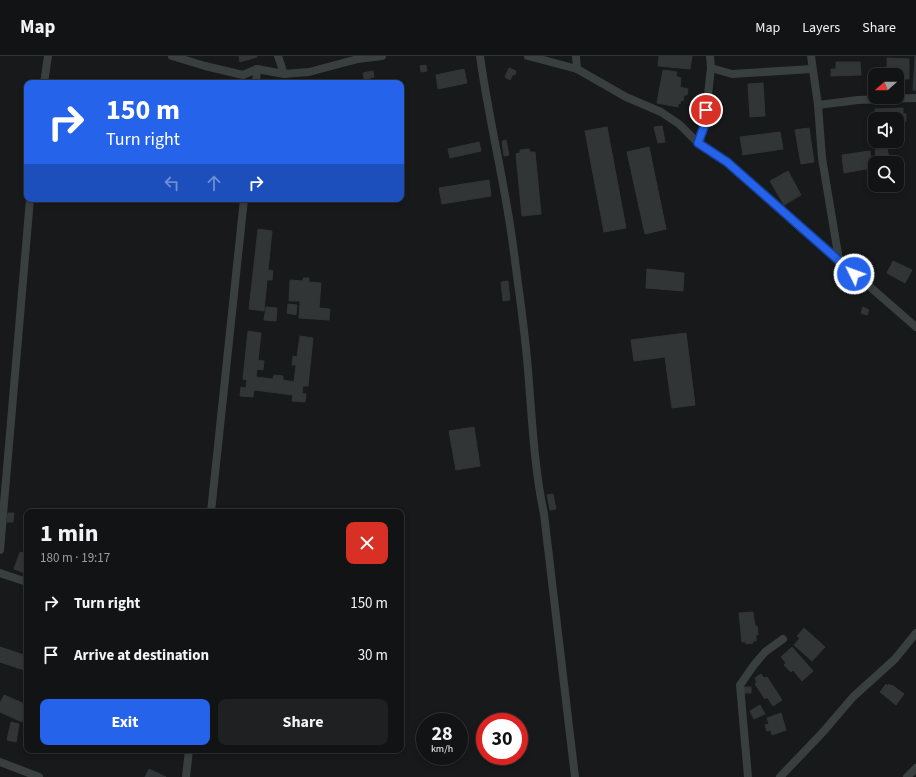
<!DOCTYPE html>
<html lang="en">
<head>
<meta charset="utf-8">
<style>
	:root { --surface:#111314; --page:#1e2022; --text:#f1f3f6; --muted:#9c9ea0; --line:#303234; --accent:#2563eb }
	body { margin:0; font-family:"Source Sans 3",sans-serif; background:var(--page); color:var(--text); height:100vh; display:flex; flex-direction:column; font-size:15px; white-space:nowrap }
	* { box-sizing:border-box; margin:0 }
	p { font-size:13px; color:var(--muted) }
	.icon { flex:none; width:22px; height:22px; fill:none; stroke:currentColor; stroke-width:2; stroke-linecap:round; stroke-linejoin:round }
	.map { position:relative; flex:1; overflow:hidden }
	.panel { position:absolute; left:24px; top:453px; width:380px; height:244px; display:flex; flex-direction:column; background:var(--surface); border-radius:8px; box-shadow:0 2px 6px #0003,0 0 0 1px var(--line) }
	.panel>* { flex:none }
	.hud { position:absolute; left:24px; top:24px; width:380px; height:122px; border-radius:8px; box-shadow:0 2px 6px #0003,0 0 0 1px var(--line); background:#2563eb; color:#fff; overflow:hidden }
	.needle { width:26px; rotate:249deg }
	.tools { position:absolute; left:868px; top:12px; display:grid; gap:8px }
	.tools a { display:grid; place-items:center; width:36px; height:36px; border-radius:8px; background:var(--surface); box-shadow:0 2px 6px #0003,0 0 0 1px var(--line); font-size:20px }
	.speed { position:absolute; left:416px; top:657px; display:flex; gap:8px; font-size:20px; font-weight:700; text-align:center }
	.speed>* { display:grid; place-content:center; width:52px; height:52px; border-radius:50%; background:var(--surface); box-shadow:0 2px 6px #0003,0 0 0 1px var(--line); line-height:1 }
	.speed small { font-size:10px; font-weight:400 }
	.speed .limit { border:6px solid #d22; background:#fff; color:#111 }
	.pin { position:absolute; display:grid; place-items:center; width:34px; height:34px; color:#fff; margin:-17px; border:2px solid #fff; border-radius:50%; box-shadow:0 1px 4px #0007 }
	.me { position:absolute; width:44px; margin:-22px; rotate:312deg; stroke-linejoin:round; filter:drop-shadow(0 0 3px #0008) }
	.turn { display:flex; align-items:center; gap:14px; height:84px; padding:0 16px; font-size:18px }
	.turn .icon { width:52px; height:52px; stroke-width:2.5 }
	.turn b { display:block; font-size:28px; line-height:34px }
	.lanes { display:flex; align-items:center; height:38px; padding:0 16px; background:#0003; justify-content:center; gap:20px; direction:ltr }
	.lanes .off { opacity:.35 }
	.round { display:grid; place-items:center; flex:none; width:42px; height:42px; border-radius:8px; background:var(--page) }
	.summary { display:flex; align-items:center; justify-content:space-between; height:68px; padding:0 16px }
	h1 { font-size:24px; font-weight:700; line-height:30px }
	.primary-button { display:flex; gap:8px; margin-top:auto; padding:8px 16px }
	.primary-button a { flex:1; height:46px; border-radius:8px; background:var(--accent); color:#fff; font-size:16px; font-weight:700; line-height:46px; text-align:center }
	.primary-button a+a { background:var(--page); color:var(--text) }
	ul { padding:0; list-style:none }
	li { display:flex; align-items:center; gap:12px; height:52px; padding:0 16px }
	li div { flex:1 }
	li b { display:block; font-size:15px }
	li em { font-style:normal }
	header { display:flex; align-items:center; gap:24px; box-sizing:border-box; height:56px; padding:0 20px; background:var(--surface); border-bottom:1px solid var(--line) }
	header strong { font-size:19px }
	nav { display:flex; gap:22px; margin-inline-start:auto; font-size:14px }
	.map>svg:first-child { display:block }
	.building { fill:#323536; stroke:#313536 }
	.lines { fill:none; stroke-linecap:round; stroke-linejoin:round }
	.minor { stroke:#383f3e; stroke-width:8 }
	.route-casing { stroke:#184099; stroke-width:10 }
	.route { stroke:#2563eb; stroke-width:7 }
</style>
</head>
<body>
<header>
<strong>Map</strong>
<nav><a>Map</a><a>Layers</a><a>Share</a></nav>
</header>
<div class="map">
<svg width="916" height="721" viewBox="0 0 916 721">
	<rect width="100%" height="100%" fill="#17191a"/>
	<g class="building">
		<polygon points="239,0 257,0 257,1 240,6"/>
		<polygon points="659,0 692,0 690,13 658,10"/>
		<polygon points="915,0 916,0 916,34 913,34"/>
		<polygon points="887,2 909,3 909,23 903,23 903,27 897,27 897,19 887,19"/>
		<polygon points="836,6 860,6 861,19 831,20 831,13 836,13"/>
		<polygon points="426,9 427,15 421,16 420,10"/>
		<polygon points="509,12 516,15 515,19 513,18 510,24 505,21"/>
		<polygon points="464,13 467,27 438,33 436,19"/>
		<polygon points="663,14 677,16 676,20 681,22 680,31 688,33 687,39 684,39 683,45 681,44 680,48 678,47 678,51 657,47"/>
		<polygon points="373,15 374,21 369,22 370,26 365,27 363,17"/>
		<polygon points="763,27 765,60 750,61 748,28"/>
		<polygon points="903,52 903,58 906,58 906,65 898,65 898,68 897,69 897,63 875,63 875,66 872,66 872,58 875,58 875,53"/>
		<polygon points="662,70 665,86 658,87 654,71"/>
		<polygon points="607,71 626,172 604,176 585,75"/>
		<polygon points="809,72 814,106 801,108 795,74"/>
		<polygon points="780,76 783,93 743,99 740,81"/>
		<polygon points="506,84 509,99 504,100 502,85"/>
		<polygon points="479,86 481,95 450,102 448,93"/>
		<polygon points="649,91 666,173 645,178 627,96"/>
		<polygon points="887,92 890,107 877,107 875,94"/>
		<polygon points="529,93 530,96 535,96 541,158 522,160 516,98 520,97 520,94"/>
		<polygon points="870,95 872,112 844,117 842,99"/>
		<polygon points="788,115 801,139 784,149 770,125"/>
		<polygon points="489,124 491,140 442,148 439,132"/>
		<polygon points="258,173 272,175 268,214 273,215 272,224 267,224 264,255 249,253"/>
		<polygon points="893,205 912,214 905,227 887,217"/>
		<polygon points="647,213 684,217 683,235 646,232"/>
		<polygon points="303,222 309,222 309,226 321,227 319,252 330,253 329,264 299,262 300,245 289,245 290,224 303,225"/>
		<polygon points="508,225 510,244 503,245 501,226"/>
		<polygon points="288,248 297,249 296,259 287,257"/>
		<polygon points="266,251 277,252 276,265 264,264"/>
		<polygon points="863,251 869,254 867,259 861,257"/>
		<polygon points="248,275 261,277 258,304 264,305 263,314 257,313 256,321 273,323 274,319 283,320 283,324 294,326 296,309 292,309 293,300 297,301 300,280 313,282 308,330 303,330 302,337 306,338 305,346 292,345 293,339 254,334 253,341 240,340 241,331 246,332 247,324 243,323"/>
		<polygon points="686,277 695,349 672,352 665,301 634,305 631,284"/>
		<polygon points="474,371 480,410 456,414 449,375"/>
		<polygon points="553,438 556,453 550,454 547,439"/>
		<polygon points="8,457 14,457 13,466 7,466"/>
		<polygon points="20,496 27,498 27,518 14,513"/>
		<polygon points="753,556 755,570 757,570 758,579 756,579 756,585 753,585 753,587 746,588 746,586 742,586 739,557"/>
		<polygon points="804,572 825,591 812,605 794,589 800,582 797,580"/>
		<polygon points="0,591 27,600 27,615 0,606"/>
		<polygon points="792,591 813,615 802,625 793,614 791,616 784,609 786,607 781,601"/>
		<polygon points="761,618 764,622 767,621 782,644 773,650 767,641 765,643 755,628 757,627 755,622"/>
		<polygon points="886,628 888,630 889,628 891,630 892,629 904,638 896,649 880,636"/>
		<rect x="744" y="631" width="7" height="6"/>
		<polygon points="4,639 27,649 27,653 22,666 0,656 0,647"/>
		<polygon points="760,649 765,658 754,663 750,655"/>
		<polygon points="781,657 786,674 772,679 771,674 767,675 765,669 769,668 767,662"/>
		<polygon points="11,666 19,668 16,686 7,684"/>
		<polygon points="149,713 166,721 145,721"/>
	</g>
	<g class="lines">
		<g class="minor">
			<polyline points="172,0 205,10 243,19 257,13 284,18 309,16 358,3 382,0"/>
			<polyline points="278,0 284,18"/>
			<path d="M480,0C489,66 506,131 514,197C519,236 525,275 528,314C532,362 534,411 544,458L575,721"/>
			<polyline points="528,0 577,13 626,41 661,56 679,68 698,87 727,106 916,271"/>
			<polyline points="576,0 577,13"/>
			<polyline points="811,0 818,49 822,102 839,204"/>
			<polyline points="711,12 732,18 812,13"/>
			<polyline points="44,27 48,0"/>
			<polyline points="256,27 257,13"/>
			<polyline points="818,49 858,44 916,42"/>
			<polyline points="698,87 705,65 711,12 710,0"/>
			<polyline points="211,456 244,143"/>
			<polyline points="0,494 30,143"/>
			<polyline points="0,517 27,526"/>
			<polyline points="0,706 39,721"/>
			<polyline points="186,721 189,694"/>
			<polyline points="748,721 740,629 754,609 765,596 783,583"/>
			<polyline points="780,721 823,676 853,641 895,603 916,577"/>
			<polyline points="907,721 916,712"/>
		</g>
	</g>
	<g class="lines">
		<g class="route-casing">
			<polyline id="route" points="706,54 706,65 698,87 727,106 854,218"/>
		</g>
		<use href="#route" class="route"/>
	</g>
</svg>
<div class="tools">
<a><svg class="needle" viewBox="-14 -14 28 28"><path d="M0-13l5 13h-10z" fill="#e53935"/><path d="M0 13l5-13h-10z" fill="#9c9ea0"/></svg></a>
<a><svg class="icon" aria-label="sound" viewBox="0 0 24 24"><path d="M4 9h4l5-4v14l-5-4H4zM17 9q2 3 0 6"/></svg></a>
<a><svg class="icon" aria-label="search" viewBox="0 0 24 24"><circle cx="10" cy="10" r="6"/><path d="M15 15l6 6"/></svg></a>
</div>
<div class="speed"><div>28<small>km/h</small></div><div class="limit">30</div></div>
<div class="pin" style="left:706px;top:54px;background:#d93025"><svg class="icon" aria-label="arrive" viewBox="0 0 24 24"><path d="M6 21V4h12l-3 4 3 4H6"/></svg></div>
<svg class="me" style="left:854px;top:218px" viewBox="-20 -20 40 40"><circle r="17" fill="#2563eb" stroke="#fff" stroke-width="3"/><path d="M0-11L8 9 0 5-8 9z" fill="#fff"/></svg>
<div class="hud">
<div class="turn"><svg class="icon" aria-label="right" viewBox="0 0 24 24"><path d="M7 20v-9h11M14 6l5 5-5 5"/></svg><div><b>150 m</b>Turn right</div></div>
<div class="lanes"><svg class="icon off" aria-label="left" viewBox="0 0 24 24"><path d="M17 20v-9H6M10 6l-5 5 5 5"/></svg><svg class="icon off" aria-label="ahead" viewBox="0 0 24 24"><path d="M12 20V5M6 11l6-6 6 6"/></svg><svg class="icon" aria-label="right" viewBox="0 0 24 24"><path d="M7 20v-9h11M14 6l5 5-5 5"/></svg></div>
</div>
<section class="panel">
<div class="summary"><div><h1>1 min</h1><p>180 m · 19:17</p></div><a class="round" style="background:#d93025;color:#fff"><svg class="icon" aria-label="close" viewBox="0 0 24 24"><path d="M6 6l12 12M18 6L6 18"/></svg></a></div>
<ul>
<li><svg class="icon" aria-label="right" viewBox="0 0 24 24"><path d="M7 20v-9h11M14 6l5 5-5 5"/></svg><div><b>Turn right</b></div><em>150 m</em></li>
<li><svg class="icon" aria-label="arrive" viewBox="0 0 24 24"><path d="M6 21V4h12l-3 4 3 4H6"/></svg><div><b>Arrive at destination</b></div><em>30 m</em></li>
</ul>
<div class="primary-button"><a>Exit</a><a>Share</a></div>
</section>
</div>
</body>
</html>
